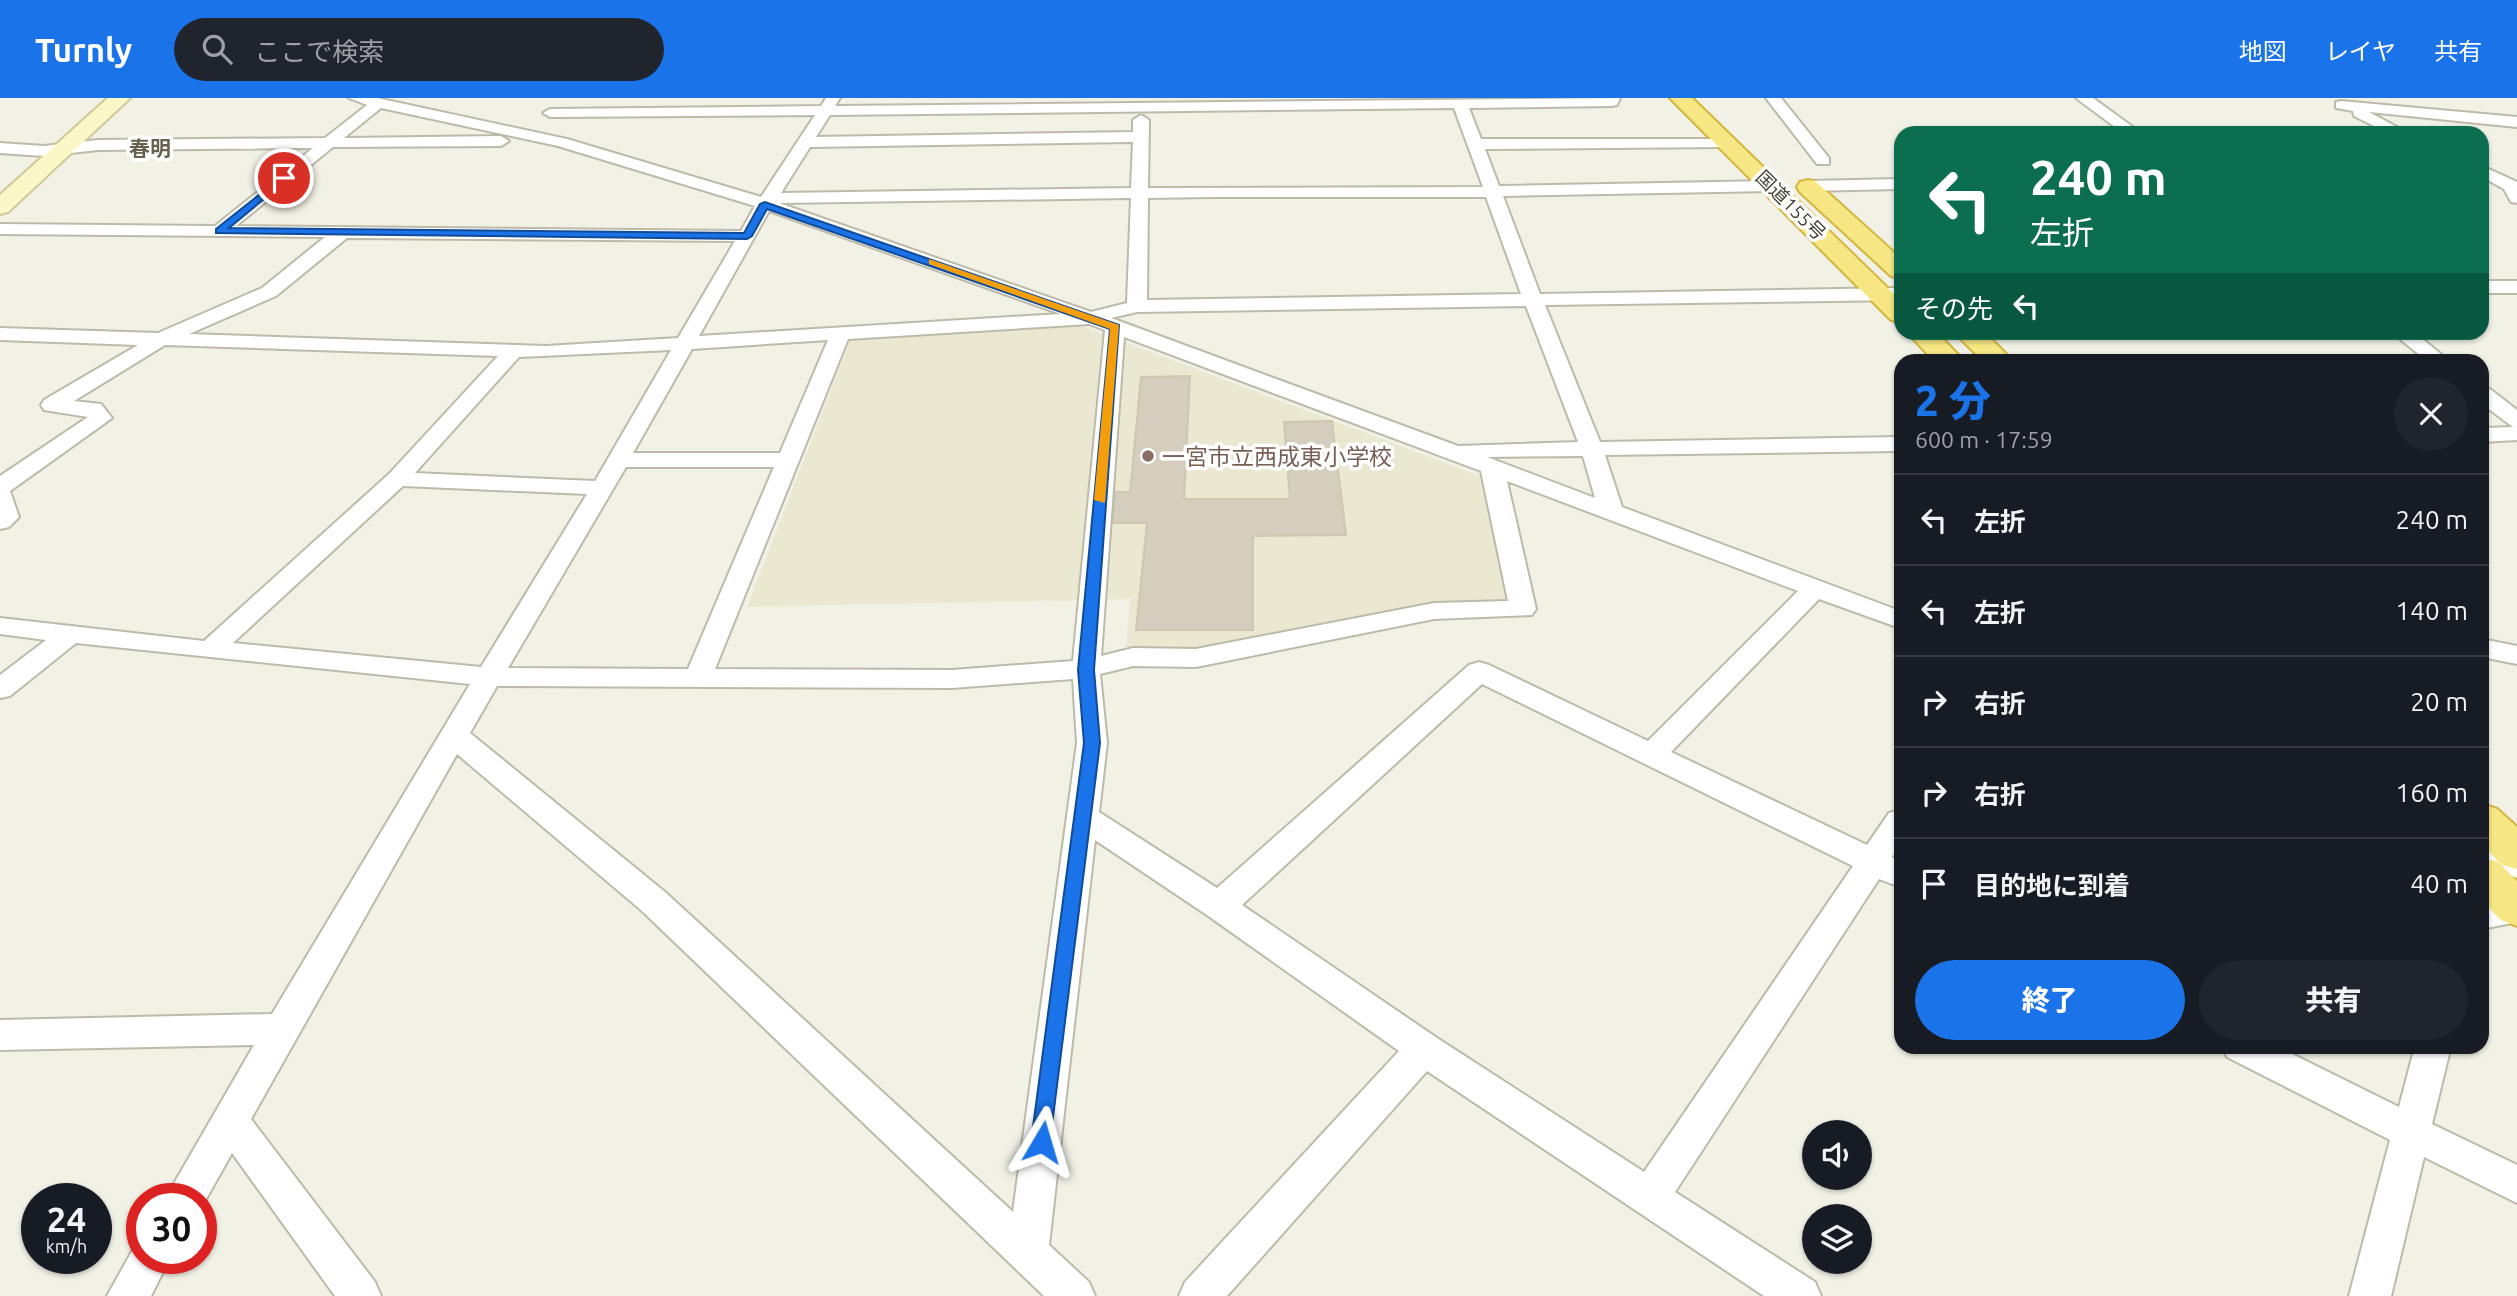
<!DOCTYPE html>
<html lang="ja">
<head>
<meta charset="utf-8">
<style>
	:root { --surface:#171b24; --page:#20242c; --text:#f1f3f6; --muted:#9ea1a6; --line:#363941; --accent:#1a73e8 }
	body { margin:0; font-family:Ubuntu,"Noto Sans JP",sans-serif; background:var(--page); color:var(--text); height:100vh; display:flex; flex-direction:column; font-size:26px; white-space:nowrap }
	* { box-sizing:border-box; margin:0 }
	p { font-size:23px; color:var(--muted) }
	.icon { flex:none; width:38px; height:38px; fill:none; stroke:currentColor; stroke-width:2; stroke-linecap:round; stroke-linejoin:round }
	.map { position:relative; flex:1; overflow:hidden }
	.sheet { position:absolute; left:1894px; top:256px; width:595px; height:700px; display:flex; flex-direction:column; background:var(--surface); border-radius:21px; box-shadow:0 2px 5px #0004 }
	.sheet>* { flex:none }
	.top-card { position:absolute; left:1894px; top:28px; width:595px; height:214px; border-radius:21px; box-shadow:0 2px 5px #0004; background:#0b6e4f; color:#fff; overflow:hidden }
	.fabs { position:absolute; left:1802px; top:1022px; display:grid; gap:14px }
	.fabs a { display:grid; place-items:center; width:70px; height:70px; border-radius:50%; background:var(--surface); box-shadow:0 2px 5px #0004; font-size:35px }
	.speed { position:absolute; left:21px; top:1085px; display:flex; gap:14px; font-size:35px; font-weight:700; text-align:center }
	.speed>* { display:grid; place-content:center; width:91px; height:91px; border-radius:50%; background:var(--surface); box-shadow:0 2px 5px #0004; line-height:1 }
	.speed small { font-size:18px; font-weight:400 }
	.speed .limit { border:10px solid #d22; background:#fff; color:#111 }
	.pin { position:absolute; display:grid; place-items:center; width:60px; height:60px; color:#fff; margin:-30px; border:4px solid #fff; border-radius:50%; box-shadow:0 2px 7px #0007 }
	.me { position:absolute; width:77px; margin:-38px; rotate:7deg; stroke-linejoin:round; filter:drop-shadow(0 0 5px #0008) }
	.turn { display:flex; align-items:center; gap:24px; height:147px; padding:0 21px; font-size:32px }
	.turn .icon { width:91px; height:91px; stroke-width:2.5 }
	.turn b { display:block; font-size:49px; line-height:60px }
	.then { display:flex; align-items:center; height:66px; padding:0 21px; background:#0003; gap:14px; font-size:26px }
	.round { display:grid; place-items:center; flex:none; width:74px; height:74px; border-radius:37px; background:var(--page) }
	.summary { display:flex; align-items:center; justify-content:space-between; height:119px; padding:0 21px }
	h1 { font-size:42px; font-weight:800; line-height:52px; color:var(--accent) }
	.cta { display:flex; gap:14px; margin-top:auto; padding:14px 21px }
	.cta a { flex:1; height:80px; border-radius:42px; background:var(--accent); color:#fff; font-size:28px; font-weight:800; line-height:80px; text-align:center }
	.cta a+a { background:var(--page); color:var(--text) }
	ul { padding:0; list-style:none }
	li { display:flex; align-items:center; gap:21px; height:91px; padding:0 21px; border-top:2px solid var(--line) }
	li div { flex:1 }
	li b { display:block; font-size:26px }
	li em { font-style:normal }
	header { display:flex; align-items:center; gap:42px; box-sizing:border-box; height:98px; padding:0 35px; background:var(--accent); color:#fff }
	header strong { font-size:33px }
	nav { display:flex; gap:38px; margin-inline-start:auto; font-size:24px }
	.search { width:490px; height:63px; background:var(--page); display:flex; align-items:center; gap:18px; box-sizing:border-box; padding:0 24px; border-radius:38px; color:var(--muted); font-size:26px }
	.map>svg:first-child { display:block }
	.education { fill:#eae8d1 }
	.building { fill:#d3cebd; stroke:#cdc7b0; stroke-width:2 }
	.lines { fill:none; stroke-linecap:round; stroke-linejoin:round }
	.minor-casing { stroke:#bdbaaa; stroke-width:4 }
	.secondary-casing { stroke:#cfca98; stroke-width:4 }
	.trunk-casing { stroke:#d4b63f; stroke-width:4 }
	.minor { fill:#fff; fill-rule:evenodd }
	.secondary { fill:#fbf7c7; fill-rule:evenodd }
	.trunk { fill:#f6e684; fill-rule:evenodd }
	.route { fill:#1a73e8; stroke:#114b97; stroke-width:2 }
	.slow { fill:#f59e0b }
	.education-dot { fill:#8d6e63; stroke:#fff; stroke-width:2.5 }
	.labels { text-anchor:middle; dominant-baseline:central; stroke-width:7; stroke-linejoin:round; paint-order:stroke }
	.far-street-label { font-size:19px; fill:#454136; stroke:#fff }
	.far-quarter-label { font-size:21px; font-weight:bold; fill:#67614e; stroke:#fff }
	.education-label { font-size:23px; fill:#785e54; stroke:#fff; text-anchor:start }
</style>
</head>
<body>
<header>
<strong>Turnly</strong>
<div class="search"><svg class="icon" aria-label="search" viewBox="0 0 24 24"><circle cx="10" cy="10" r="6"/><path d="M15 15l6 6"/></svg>ここで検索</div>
<nav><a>地図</a><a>レイヤ</a><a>共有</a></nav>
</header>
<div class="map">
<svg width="2517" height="1198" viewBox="0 0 2517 1198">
	<rect width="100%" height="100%" fill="#f2f1e6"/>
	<polygon class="education" points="1071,224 1485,380 1512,504 1441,505 1207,551 1126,551 1130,501 747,509 851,240"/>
	<polygon class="building" points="1190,278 1184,401 1290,401 1284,324 1332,323 1346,437 1253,438 1253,532 1136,532 1147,425 1113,425 1115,394 1130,394 1141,279"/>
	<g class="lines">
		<g class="minor-casing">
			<g id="minor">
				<path d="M349,0H377L567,41L761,99L815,17L550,19L543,15L550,11L821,8L826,0H840L835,8L1620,0L1617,7L1612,8L1469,10L1481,41H1732L1734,44L1726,49L1485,51L1499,88L1772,83L1780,88L1772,93L1503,98L1540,196L1900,190V202L1545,207L1600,344L1900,339V353L1605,357L1622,409L1900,513V530L1819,501L1671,654L1867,747L1889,715L1900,712V747L1892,759L1900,763V789L1879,781L1675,1094L1815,1184L1821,1198H1764L1427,973L1227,1198H1179L1185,1184L1399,953L1207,817L1095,742L1049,1147L1089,1184L1095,1198H1044L641,812L457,656L251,1021L375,1184L381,1198H335L232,1055L201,1110V1101H165L254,947L0,952V922L272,916L470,586L76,545L10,598L0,600V577L46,542L0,536V520L204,543L389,376L498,258L165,247L74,303L101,306L112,320L10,393L19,419L9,429L0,431V378L88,319L44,312L41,307L44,302L138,247L0,242V230L158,235L262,190L325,139L0,136V126L215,128L313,50L98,52L44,58L0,55V45L44,48L98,42L325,40L367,7ZM381,10L558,48L755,108L741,133L236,128L333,49L501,48L509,43L501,38L344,40ZM1454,10L1483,89L1148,90L1149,22L1141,17L1133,22V34L816,39L830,17ZM1133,44L1131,90L781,95L810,49ZM1211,99H1486L1521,196L1147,202L1148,100ZM1131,100L1127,205L1091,214L779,105ZM769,113L1061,216L699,238ZM347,140L735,143L678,240L546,248L189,236L276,198ZM1526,208L1578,344L1458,348L1111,220L1137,214ZM1089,226L1105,232L1073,563L952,572L715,571L848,241ZM1124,239L1481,373L1508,503L1434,505L1196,551L1133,550L1101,558ZM828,242L780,355H633L692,251ZM671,252L595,383L415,375L519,259ZM1583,358L1595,400L1487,359ZM626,369H774L688,571L508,570ZM1507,383L1798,493L1648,643L1489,567L1479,564L1469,567L1217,790L1099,714L1107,645L1100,576L1133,568L1196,569L1434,521L1532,517L1536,511ZM403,388L587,396L481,569L233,545ZM1073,581L1077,645L1013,1114L665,794L470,635L497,588L952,590ZM1482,586L1853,768L1644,1074L1437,940L1242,807Z"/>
				<polygon points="1766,0 1781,0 1829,60 1829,66 1817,66"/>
				<polygon points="2076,0 2093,0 2141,35 2123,35"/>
				<polygon points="2341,3 2517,19 2517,29 2369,14 2408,35 2388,35 2354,18 2353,13 2336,10 2336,4"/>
				<polygon points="2482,68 2517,84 2517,105 2511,104 2504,91 2482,79"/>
				<polygon points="1900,81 1900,91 1807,93 1799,88 1807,83"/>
				<rect x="2482" y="183" width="35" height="12"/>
				<polygon points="2391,234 2414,234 2448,262 2426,262"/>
				<polygon points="2482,290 2490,291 2517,312 2517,342 2482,344 2482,330 2513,329 2482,306"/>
				<polygon points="2482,541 2517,548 2517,566 2482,559"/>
				<polygon points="2482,742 2517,755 2517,780 2482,767"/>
				<polygon points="2517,798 2517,824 2482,831 2482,805"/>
				<polygon points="2222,948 2276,948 2399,1009 2415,948 2451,948 2432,1026 2517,1067 2517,1105 2424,1059 2391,1198 2349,1198 2390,1042 2227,959"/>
				<polygon points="142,1144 142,1160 170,1160 151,1198 107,1198 136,1146"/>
			</g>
		</g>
		<g class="secondary-casing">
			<polygon id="secondary" points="108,0 130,0 8,114 0,116 0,97"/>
		</g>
		<g class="trunk-casing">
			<g id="trunk">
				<polygon points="1670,0 1692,0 1900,202 1900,224 1891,222"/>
				<polygon points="1808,82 1816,84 1900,160 1900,180 1891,178 1800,94 1797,89 1800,84"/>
				<polygon points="1907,234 1936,234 1963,262 1933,262"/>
				<polygon points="1954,234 1984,234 2012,262 1982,262"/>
				<polygon points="2482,706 2497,711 2517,729 2517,771 2502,767 2482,747"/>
				<polygon points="2482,759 2498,764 2517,783 2517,828 2501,822 2482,803"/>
			</g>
		</g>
		<use href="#minor" class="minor"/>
		<use href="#secondary" class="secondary"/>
		<use href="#trunk" class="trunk"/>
	</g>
	<polygon class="route" points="284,77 287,82 229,130 744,135 760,106 765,104 1119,227 1094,572 1100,645 1049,1051 1042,1054 1034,1051 1031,1044 1084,645 1078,572 1110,231 767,111 752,138 747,141 216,135 216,131"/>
	<polygon class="slow" points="929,161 1119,227 1105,405 1094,402 1110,231 929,166"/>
	<circle class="education-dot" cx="1148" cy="358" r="7"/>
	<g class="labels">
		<g class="far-street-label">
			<text transform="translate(1791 107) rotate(45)">国道155号</text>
		</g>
		<g class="far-quarter-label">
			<text x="150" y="50">春明</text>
		</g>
		<g class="education-label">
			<text x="1162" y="358">一宮市立西成東小学校</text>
		</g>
	</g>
</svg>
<div class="fabs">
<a><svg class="icon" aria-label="sound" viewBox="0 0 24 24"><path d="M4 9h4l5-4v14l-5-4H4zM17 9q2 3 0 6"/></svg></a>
<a><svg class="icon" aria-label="layers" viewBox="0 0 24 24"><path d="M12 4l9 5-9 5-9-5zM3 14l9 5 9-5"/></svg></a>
</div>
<div class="speed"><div>24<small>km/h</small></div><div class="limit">30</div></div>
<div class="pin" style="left:284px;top:80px;background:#d93025"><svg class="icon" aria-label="arrive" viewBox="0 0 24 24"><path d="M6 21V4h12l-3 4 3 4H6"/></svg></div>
<svg class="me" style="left:1042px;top:1044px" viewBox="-20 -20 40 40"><path d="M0-17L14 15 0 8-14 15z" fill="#1a73e8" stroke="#fff" stroke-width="4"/></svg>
<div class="top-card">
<div class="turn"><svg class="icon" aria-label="left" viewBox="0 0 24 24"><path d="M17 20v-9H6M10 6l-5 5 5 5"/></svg><div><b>240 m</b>左折</div></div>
<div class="then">その先<svg class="icon" aria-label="left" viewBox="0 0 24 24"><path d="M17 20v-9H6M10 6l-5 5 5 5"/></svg></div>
</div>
<section class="sheet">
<div class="summary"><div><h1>2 分</h1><p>600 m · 17:59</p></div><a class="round"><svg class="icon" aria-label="close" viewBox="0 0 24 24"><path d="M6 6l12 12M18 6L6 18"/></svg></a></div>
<ul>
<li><svg class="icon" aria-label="left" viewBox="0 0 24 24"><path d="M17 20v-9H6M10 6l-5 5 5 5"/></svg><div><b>左折</b></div><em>240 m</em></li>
<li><svg class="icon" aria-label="left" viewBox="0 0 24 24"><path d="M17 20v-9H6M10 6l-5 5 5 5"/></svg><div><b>左折</b></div><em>140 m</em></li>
<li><svg class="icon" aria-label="right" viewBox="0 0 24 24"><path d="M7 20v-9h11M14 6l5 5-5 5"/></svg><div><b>右折</b></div><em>20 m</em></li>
<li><svg class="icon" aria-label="right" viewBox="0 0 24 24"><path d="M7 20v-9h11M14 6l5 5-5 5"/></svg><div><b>右折</b></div><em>160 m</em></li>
<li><svg class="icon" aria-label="arrive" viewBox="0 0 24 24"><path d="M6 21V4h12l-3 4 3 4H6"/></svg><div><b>目的地に到着</b></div><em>40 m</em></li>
</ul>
<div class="cta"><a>終了</a><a>共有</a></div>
</section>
</div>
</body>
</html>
